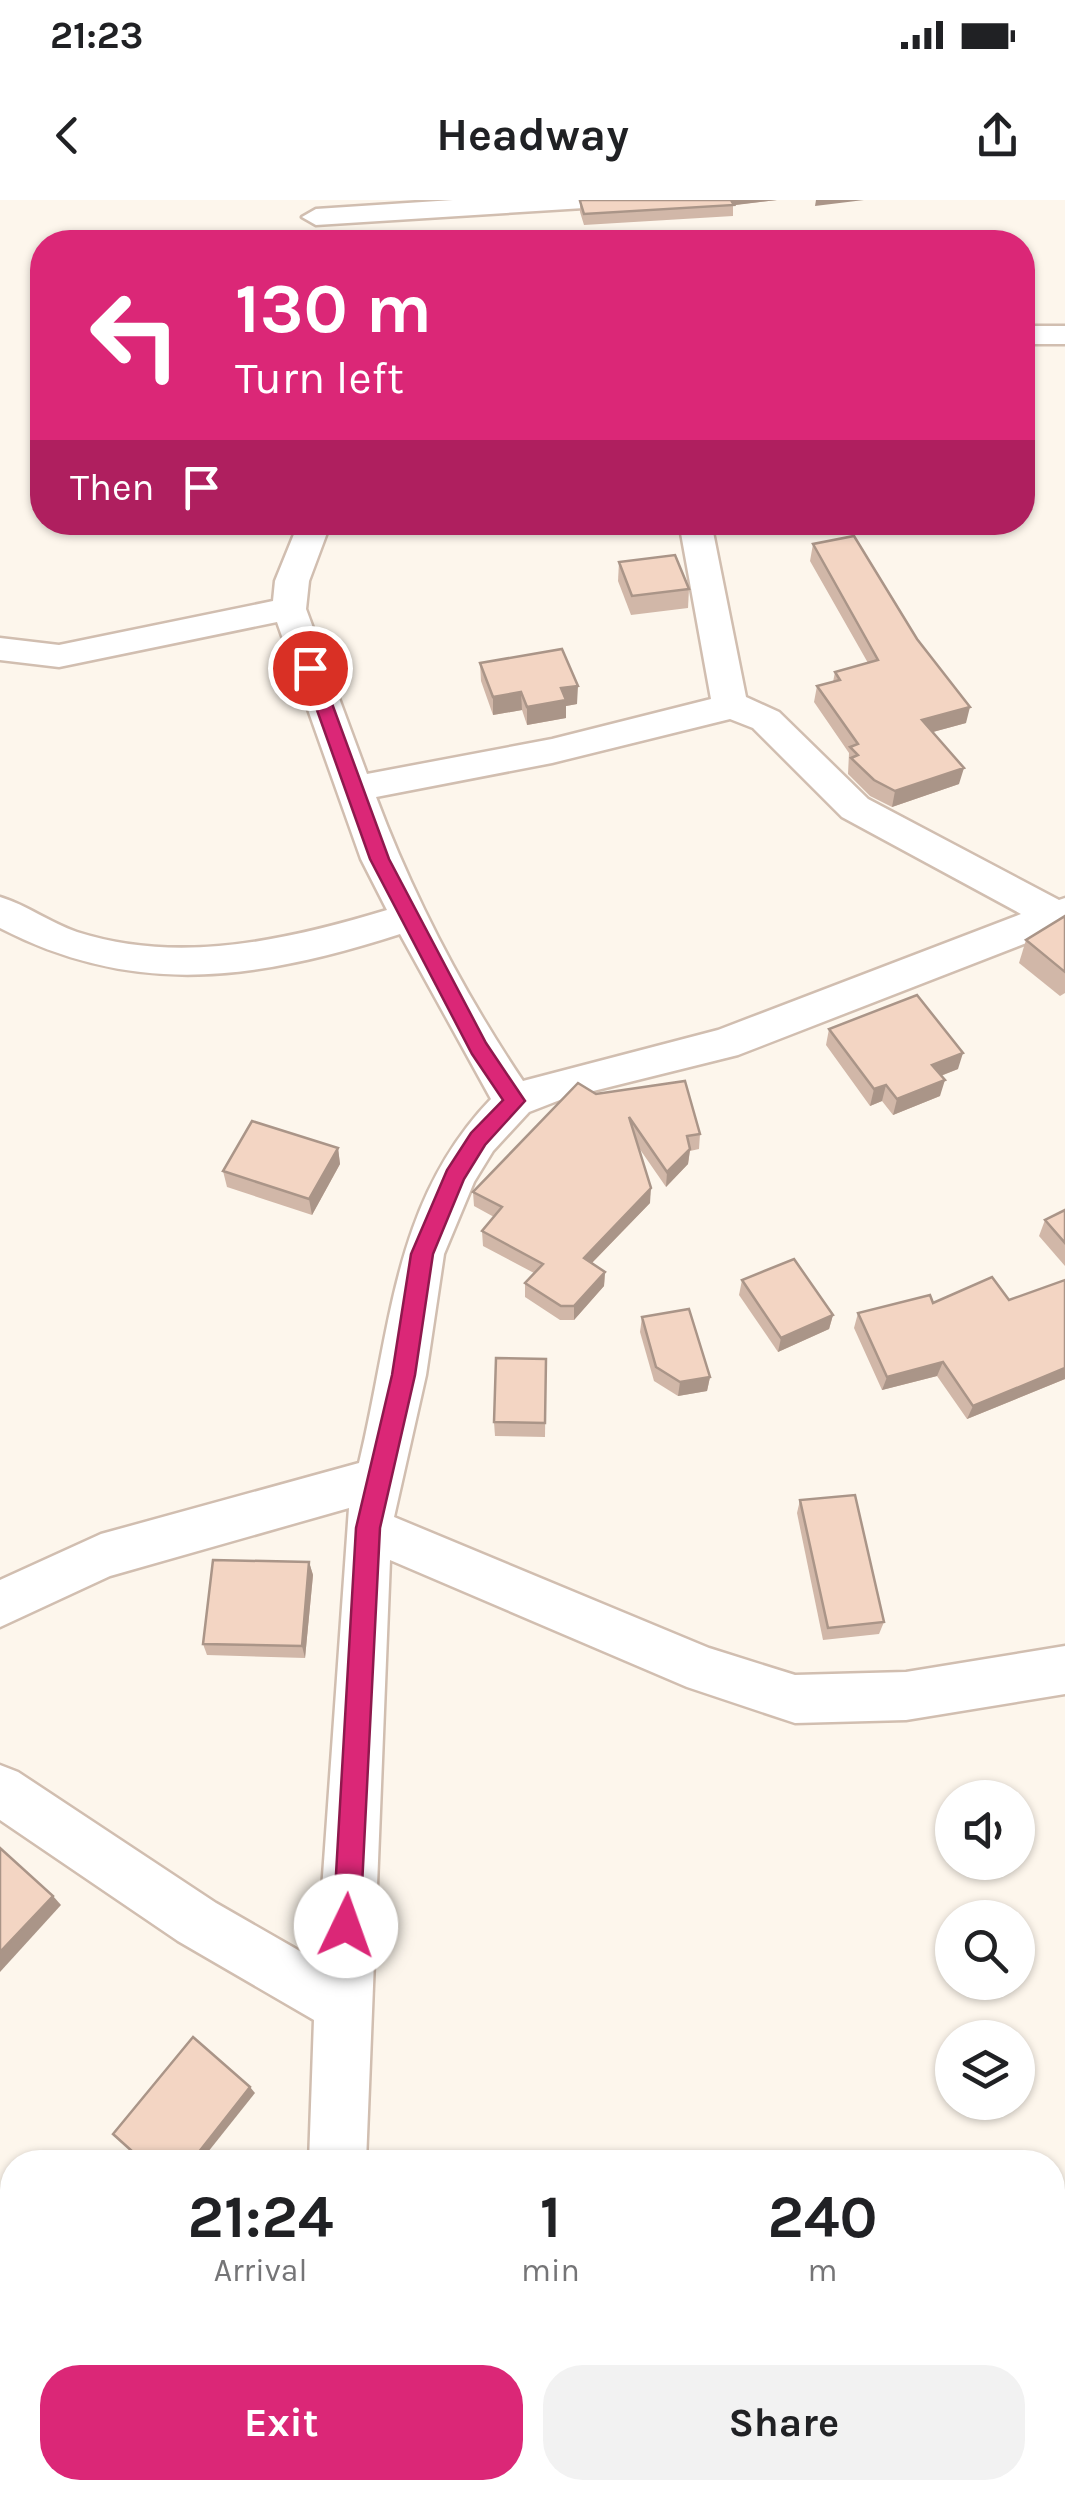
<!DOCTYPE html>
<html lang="en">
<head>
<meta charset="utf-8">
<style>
	:root { --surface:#fff; --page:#f2f2f2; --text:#202124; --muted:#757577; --accent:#db2777 }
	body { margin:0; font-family:Karla,sans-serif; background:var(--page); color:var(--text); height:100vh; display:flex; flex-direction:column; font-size:38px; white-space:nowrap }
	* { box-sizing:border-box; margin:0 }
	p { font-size:32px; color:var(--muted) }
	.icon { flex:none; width:55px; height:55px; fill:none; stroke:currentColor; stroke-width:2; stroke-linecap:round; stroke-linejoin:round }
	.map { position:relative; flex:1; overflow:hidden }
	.details { position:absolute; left:0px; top:1950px; width:1065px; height:350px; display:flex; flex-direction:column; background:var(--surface); border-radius:40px 40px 0 0; box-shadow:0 2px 8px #0004 }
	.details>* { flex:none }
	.hud { position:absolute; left:30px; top:30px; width:1005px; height:305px; border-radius:40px; box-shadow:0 2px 8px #0004; background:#db2777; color:#fff; overflow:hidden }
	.fabs { position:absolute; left:935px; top:1580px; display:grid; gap:20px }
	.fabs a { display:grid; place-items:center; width:100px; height:100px; border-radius:50%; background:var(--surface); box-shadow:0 2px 8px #0004; font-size:50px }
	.pin { position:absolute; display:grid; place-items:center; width:85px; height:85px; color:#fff; margin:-42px; border:5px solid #fff; border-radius:50%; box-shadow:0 2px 10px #0007 }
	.me { position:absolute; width:110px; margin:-55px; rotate:3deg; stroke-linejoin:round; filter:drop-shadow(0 0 8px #0008) }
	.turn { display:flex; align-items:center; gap:35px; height:210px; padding:0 40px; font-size:45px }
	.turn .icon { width:130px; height:130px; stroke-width:2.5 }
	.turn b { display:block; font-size:70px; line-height:85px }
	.then { display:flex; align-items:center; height:95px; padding:0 40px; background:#0003; gap:20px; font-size:38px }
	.eta { display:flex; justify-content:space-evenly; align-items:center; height:170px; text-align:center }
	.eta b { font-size:60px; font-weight:700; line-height:70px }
	.button { display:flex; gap:20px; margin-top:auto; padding:20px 40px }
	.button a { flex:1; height:115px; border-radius:40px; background:var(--accent); color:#fff; font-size:40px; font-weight:700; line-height:115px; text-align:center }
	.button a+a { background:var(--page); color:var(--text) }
	.status { display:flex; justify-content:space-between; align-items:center; height:70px; padding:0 50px; background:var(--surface); direction:ltr }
	.status svg { height:28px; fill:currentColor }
	header { display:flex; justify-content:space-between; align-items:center; height:130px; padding:0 40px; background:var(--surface); font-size:45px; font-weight:700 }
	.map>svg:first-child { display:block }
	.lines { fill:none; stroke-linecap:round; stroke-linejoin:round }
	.minor-casing { stroke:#d1beb0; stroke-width:5 }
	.minor { fill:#fff; fill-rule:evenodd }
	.wall { fill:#d1b7a8 }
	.shaded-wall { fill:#aa9588 }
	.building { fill:#f3d5c3; stroke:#aa9588; stroke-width:2.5 }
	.route { fill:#db2777; stroke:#8e194d; stroke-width:2.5 }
</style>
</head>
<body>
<div class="status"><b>21:23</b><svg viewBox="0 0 49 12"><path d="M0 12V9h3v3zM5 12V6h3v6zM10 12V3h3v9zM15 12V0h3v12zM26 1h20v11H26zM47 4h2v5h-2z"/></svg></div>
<header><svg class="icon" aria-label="back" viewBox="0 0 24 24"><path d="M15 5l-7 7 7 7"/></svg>Headway<svg class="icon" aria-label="share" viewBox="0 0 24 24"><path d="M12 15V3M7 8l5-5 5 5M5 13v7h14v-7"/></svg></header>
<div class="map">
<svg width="1065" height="2300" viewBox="0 0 1065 2300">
	<rect width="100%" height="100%" fill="#fdf6ec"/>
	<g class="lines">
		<g class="minor-casing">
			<g id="minor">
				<polygon points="453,0 598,0 584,8 316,25 302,17 316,9"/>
				<rect x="1022" y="126" width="43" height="18"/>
				<path d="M299,322H331L309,381L306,409L367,574L552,539L711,499L679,322H711L746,497L779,512L868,599L1059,700L1065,698V728L738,855L565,898L529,912L493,951L474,982L444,1054L426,1175L394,1317L709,1448L795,1475L906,1472L1065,1446V1494L906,1520L795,1523L687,1487L390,1360L366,1962H309L314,1820L178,1741L0,1620V1565L18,1572L216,1703L317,1761L349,1308L110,1376L0,1427V1380L101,1334L359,1263C391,1132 392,1002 491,899L400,734C259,779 137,799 0,728V697C27,705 50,723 77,732C179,765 288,740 387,710L361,659L277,422L59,467L0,460V438L59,445L273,401L275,381ZM730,519L753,528L842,617L1021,714L718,830L523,881C464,793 413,696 376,597L552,563Z"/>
				<polygon points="402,2288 469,2288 474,2300 407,2300"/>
			</g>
		</g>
		<use href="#minor" class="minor"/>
	</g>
	<g class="wall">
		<polygon points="582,0 777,0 733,5 733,16 584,25 580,12 580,1"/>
		<polygon points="813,344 966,523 933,532 959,584 892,607 870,596 848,574 849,553 814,502 817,486 833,482 835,472 868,463 810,361"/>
		<polygon points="619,362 689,389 688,408 631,415 618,381"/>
		<polygon points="480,463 577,504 566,506 566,518 527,525 522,510 493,515 481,481"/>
		<polygon points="1065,716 1065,793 1060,796 1019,763 1026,740"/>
		<polygon points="829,829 958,869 941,876 940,896 893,915 882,901 870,906 826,845"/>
		<polygon points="596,894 700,934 699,949 690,951 688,964 666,987 639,948 650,1003 592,1063 605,1072 604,1086 574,1120 560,1120 525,1097 525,1083 534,1073 483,1046 482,1031 494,1017 474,1006 473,992"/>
		<polygon points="338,948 340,964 312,1015 227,987 223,971"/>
		<polygon points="1065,1010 1065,1066 1039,1036 1045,1020"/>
		<polygon points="742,1080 833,1115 829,1129 778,1152 739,1095"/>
		<polygon points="1065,1080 1065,1179 967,1219 937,1176 882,1190 854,1128 858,1113 933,1103 1009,1100"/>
		<polygon points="642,1117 710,1177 707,1191 678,1196 654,1181 640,1132"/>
		<polygon points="546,1159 545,1237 495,1236 494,1222"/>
		<polygon points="800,1300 884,1422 879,1434 823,1440 797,1313"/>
		<polygon points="309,1362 313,1375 305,1458 207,1455 203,1444"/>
	</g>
	<g class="shaded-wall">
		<polygon points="728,0 777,0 728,6"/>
		<polygon points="816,0 864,0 815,6"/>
		<polygon points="94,322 146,322 96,332"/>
		<polygon points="578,486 577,504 566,506 566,518 527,525 527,507 561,488"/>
		<polygon points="521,492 522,510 493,515 493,497"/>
		<polygon points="970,507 966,523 918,536 922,520"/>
		<polygon points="964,568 959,584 892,607 895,591"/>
		<polygon points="963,853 958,869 927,881 932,865"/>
		<polygon points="945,880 940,896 893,915 897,899"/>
		<polygon points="886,885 882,901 870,906 874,889"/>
		<polygon points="338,948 340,964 312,1015 309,999"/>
		<polygon points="690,949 688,964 666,987 667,972"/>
		<polygon points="651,988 650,1003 583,1072 584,1058"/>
		<polygon points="605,1072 604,1086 574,1120 574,1106"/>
		<polygon points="833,1115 829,1129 778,1152 781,1138"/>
		<polygon points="943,1162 937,1176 882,1190 887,1177"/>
		<polygon points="1065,1168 1065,1179 967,1219 973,1206"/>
		<polygon points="710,1177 707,1191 678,1196 680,1182"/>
		<polygon points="309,1362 313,1375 305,1458 302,1446"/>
		<polygon points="53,1696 61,1705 0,1772 0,1752"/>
		<polygon points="250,1887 255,1893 200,1962 191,1962"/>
		<polygon points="233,2288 240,2288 257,2300 250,2300"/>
	</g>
	<g class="building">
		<polygon points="582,0 731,0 734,5 584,14 580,1"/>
		<polygon points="854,336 917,439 970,507 922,520 964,568 895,591 874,580 851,558 858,555 850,547 858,544 817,486 840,480 835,472 878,460 813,344"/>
		<polygon points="675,355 689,389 632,396 619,362"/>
		<polygon points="562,449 578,486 561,488 566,500 527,507 521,492 493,497 480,463"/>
		<polygon points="1065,716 1065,772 1026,740"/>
		<polygon points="917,795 963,853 932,865 945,880 897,899 886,885 874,889 829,829"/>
		<polygon points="685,881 700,934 687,936 690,949 667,972 629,917 651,988 584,1058 605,1072 574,1106 561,1106 525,1083 543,1064 482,1031 502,1007 473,992 578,883 596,894"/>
		<polygon points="252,921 338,948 309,999 223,971"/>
		<polygon points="1065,1010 1065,1043 1045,1020"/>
		<polygon points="794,1059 833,1115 781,1138 742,1080"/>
		<polygon points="992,1077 1009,1100 1065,1080 1065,1168 973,1206 943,1162 887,1177 858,1113 930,1095 933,1103"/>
		<polygon points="689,1109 710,1177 680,1182 656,1167 642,1117"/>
		<polygon points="496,1158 546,1159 545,1223 494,1222"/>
		<polygon points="855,1295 884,1422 828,1428 800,1300"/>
		<polygon points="213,1360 309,1362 302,1446 203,1444"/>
		<polygon points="0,1648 53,1696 0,1752"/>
		<polygon points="193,1837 250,1887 191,1962 144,1962 113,1934"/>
		<polygon points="138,2288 233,2288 250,2300 131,2300"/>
	</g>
	<polygon class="route" points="304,464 319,468 389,659 486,843 525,901 485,945 464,979 433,1054 415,1175 380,1328 360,1726 356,1736 346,1740 337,1736 333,1726 356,1328 392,1175 411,1054 447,970 471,933 503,900 472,854 370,659 302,468"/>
</svg>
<div class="fabs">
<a><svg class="icon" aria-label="sound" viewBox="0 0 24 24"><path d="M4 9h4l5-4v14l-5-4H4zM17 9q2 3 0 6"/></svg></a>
<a><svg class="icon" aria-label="search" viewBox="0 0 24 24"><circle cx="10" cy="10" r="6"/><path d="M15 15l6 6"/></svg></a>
<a><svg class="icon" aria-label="layers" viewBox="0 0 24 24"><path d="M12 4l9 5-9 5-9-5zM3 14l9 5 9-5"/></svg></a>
</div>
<div class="pin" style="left:310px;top:468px;background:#d93025"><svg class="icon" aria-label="arrive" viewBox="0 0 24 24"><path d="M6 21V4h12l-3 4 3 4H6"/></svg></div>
<svg class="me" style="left:346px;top:1726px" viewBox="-20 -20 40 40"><circle r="19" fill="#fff"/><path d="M0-13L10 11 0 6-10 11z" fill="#db2777"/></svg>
<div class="hud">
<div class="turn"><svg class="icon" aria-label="left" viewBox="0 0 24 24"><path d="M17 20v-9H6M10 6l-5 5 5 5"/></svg><div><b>130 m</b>Turn left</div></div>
<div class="then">Then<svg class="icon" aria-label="arrive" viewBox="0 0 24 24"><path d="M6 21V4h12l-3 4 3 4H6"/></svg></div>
</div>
<section class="details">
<div class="eta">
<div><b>21:24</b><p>Arrival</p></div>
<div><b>1</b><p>min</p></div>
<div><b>240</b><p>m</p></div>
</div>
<div class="button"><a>Exit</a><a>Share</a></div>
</section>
</div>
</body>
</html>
